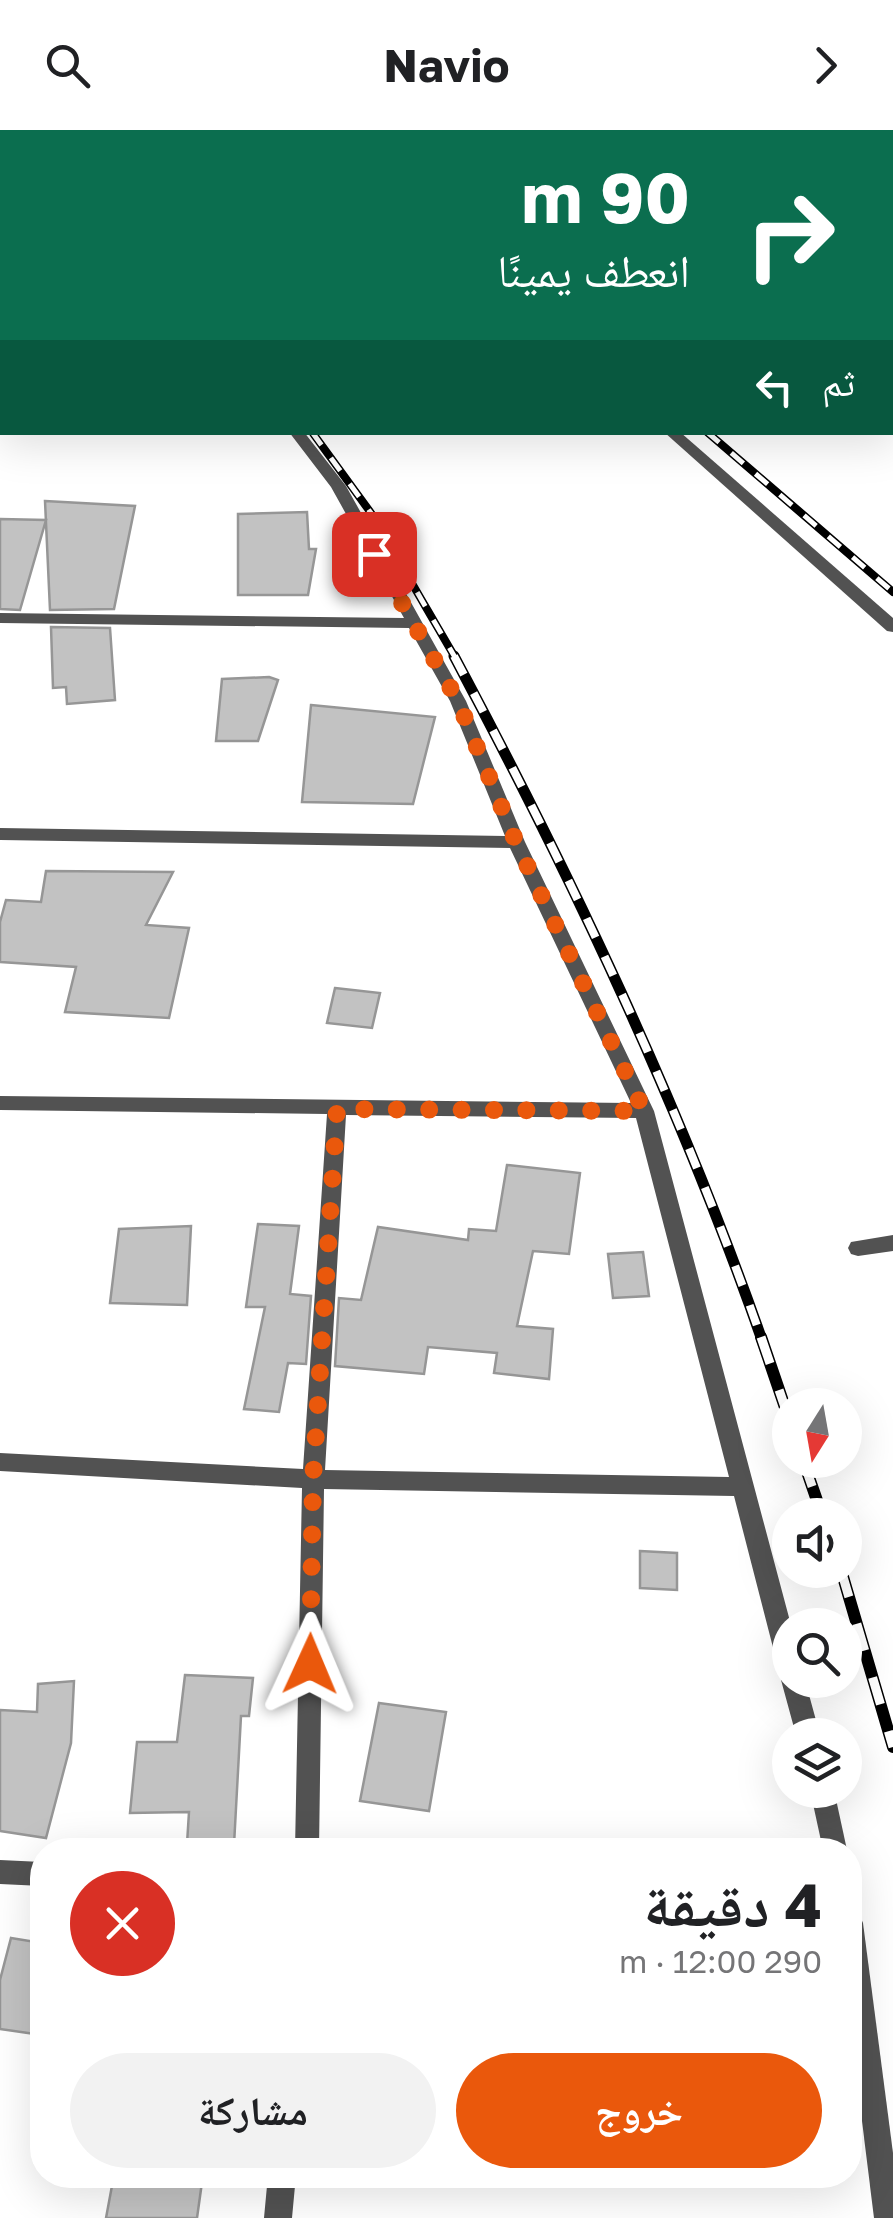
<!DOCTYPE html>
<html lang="ar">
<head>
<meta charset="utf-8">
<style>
	:root { --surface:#fff; --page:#f2f2f2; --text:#202124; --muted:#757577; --accent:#ea580c }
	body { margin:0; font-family:"Golos Text","Noto Naskh Arabic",sans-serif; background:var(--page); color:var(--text); direction:rtl; height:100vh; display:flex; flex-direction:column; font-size:38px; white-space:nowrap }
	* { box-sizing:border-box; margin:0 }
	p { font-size:32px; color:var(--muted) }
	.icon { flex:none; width:55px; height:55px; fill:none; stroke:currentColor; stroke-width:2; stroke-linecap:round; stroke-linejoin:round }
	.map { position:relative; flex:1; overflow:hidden; direction:ltr }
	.side { position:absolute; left:30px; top:1708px; width:832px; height:350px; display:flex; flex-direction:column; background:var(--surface); border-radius:40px; box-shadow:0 10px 40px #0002; direction:rtl }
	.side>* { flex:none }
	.banner { position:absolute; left:0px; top:0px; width:895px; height:305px; box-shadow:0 10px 40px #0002; direction:rtl; background:#0b6e4f; color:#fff; overflow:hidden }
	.needle { width:65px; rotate:191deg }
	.tools { position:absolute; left:772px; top:1258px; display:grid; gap:20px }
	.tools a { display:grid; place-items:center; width:90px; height:90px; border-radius:50%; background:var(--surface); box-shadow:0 10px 40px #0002; font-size:50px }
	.pin { position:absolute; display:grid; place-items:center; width:85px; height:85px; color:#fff; margin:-42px; border-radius:20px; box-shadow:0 5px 15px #0006 }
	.me { position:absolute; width:110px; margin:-55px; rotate:1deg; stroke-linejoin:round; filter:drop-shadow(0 0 8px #0008) }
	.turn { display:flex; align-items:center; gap:35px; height:210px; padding:0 40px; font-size:45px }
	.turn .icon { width:130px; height:130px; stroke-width:2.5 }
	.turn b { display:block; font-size:70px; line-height:85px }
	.then { display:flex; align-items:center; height:95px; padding:0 40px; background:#0003; gap:20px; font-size:38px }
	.round { display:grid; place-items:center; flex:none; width:105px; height:105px; border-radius:52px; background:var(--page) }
	.overview { display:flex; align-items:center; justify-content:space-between; height:170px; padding:0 40px }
	h1 { font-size:60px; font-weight:700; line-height:75px }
	.button { display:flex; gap:20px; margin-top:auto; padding:20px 40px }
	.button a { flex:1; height:115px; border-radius:60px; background:var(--accent); color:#fff; font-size:40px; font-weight:700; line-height:115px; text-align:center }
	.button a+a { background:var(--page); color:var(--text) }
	header { display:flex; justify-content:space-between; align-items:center; height:130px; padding:0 40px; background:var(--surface); font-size:45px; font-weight:700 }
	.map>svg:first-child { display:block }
	.building { fill:#c2c2c2; stroke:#969696; stroke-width:2.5 }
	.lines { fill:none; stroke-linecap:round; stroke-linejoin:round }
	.minor { fill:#525252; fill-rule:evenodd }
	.rail-far2-casing { stroke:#000; stroke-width:8 }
	.rail-far1-casing { stroke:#000; stroke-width:11 }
	.rail-casing { stroke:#000; stroke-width:12 }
	.rail-far2 { stroke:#fff; stroke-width:5; stroke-dasharray:16; stroke-linecap:butt }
	.rail-far1 { stroke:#fff; stroke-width:8; stroke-dasharray:21; stroke-linecap:butt }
	.rail { stroke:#fff; stroke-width:9; stroke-dasharray:28; stroke-linecap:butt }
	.route { stroke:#ea580c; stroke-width:18; stroke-dasharray:0 32.4 }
</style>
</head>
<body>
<header><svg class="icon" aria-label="forward" viewBox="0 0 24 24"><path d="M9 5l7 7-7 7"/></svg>Navio<svg class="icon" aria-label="search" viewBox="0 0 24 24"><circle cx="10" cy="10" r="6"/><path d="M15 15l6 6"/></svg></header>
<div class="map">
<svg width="893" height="2088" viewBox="0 0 893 2088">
	<rect width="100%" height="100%" fill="#fff"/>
	<g class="building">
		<polygon points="45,371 135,376 114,479 50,480"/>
		<polygon points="307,382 309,419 316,419 308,465 238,465 238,384"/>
		<polygon points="0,389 46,390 20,480 0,479"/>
		<polygon points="51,497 110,498 115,570 67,574 66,557 53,558"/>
		<polygon points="269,547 278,550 258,611 216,611 222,549"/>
		<polygon points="311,575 435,587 413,674 302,672"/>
		<polygon points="46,741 173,742 146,795 189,798 169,888 65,882 76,837 0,832 0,792 6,770 41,772"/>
		<polygon points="335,858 380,863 372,898 327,893"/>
		<polygon points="507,1035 580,1043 569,1124 533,1121 517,1196 553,1199 549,1249 494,1243 497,1223 428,1217 424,1244 335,1236 339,1168 361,1170 378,1097 468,1110 469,1099 496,1101"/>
		<polygon points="258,1094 299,1096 290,1164 311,1166 306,1234 288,1233 279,1282 244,1279 265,1177 246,1177"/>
		<polygon points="191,1096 187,1175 110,1173 119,1099"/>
		<polygon points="643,1122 649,1166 613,1168 608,1124"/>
		<polygon points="640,1421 677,1423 677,1460 640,1458"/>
		<polygon points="185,1545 253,1548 249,1586 241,1586 234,1715 187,1714 189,1682 130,1683 137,1612 177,1612"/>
		<polygon points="74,1551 71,1613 46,1708 0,1701 0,1580 37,1582 38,1554"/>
		<polygon points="379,1573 446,1582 429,1681 360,1671"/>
		<polygon points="11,1808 42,1813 42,1905 0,1899 0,1850"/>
		<polygon points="114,2045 203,2045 197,2088 106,2088"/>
	</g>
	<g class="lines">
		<g class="minor">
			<polygon points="227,0 242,0 243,2 228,2"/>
			<polygon points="0,6 2,7 2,16 0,15"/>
			<rect x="0" y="25" width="2" height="8"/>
			<polygon points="2,50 2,60 0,61 0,51"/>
			<path d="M289,302H304L346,356L466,571L525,712L654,981L791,1495L790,1550H805L820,1605H796L781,1550L783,1545L778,1537L734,1366L324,1359L319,1720H295L302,1358L0,1341V1323L303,1339L327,984L0,980V966L631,973L510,718L0,710V698L505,706L450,571L409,498L0,493V483L404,488L331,357ZM346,985L636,988L729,1347L325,1340Z"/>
			<polygon points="664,302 680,302 893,488 893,502 887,501"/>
			<polygon points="893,1105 893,1121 858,1126 851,1124 848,1118 851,1112"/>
			<polygon points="810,1660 834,1660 847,1720 823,1720"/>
			<polygon points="0,1730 42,1732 42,1756 0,1754"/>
			<polygon points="850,1781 859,1784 863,1793 893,2023 893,2088 874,2088 850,1894"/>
			<polygon points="268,2045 296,2045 292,2088 264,2088"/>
		</g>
		<g class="rail-far2-casing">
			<g id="rail-far2">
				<polyline points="279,0 284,2"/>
				<polyline points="312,302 371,383 456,529"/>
				<polyline points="707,302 893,462"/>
			</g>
		</g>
		<g class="rail-far1-casing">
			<path id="rail-far1" d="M454,526C572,748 679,973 762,1210"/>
		</g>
		<g class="rail-casing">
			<g id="rail">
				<polyline points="761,1207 790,1292"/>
				<polyline points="803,1330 822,1385"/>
				<polyline points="841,1440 893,1617"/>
			</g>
		</g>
		<use href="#rail-far2" class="rail-far2"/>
		<use href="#rail-far1" class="rail-far1"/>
		<use href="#rail" class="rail"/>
	</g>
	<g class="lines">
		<polyline class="route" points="310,1534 313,1349 337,979 644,981 516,712 458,571 374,424"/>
	</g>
</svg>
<div class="tools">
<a><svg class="needle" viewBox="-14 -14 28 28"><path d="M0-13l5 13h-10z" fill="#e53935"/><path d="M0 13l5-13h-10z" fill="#757577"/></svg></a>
<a><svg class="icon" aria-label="sound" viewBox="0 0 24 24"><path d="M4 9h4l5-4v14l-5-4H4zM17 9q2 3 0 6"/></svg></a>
<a><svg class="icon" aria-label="search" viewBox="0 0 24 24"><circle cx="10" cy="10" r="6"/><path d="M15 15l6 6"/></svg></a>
<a><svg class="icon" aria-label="layers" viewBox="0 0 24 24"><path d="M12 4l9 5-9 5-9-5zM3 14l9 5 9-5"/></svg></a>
</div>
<div class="pin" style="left:374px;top:424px;background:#d93025"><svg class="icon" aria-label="arrive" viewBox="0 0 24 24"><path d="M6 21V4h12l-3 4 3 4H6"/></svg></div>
<svg class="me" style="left:310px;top:1534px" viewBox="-20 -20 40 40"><path d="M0-17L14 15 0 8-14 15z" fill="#ea580c" stroke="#fff" stroke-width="4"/></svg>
<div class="banner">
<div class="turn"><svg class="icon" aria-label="right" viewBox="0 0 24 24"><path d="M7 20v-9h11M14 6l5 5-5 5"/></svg><div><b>90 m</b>انعطف يمينًا</div></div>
<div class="then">ثم<svg class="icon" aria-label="left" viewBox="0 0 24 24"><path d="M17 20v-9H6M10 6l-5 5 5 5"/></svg></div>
</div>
<section class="side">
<div class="overview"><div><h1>4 دقيقة</h1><p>290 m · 12:00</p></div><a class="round" style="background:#d93025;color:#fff"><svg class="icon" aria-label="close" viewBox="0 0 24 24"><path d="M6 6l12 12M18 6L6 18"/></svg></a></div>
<div class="button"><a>خروج</a><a>مشاركة</a></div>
</section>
</div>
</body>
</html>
